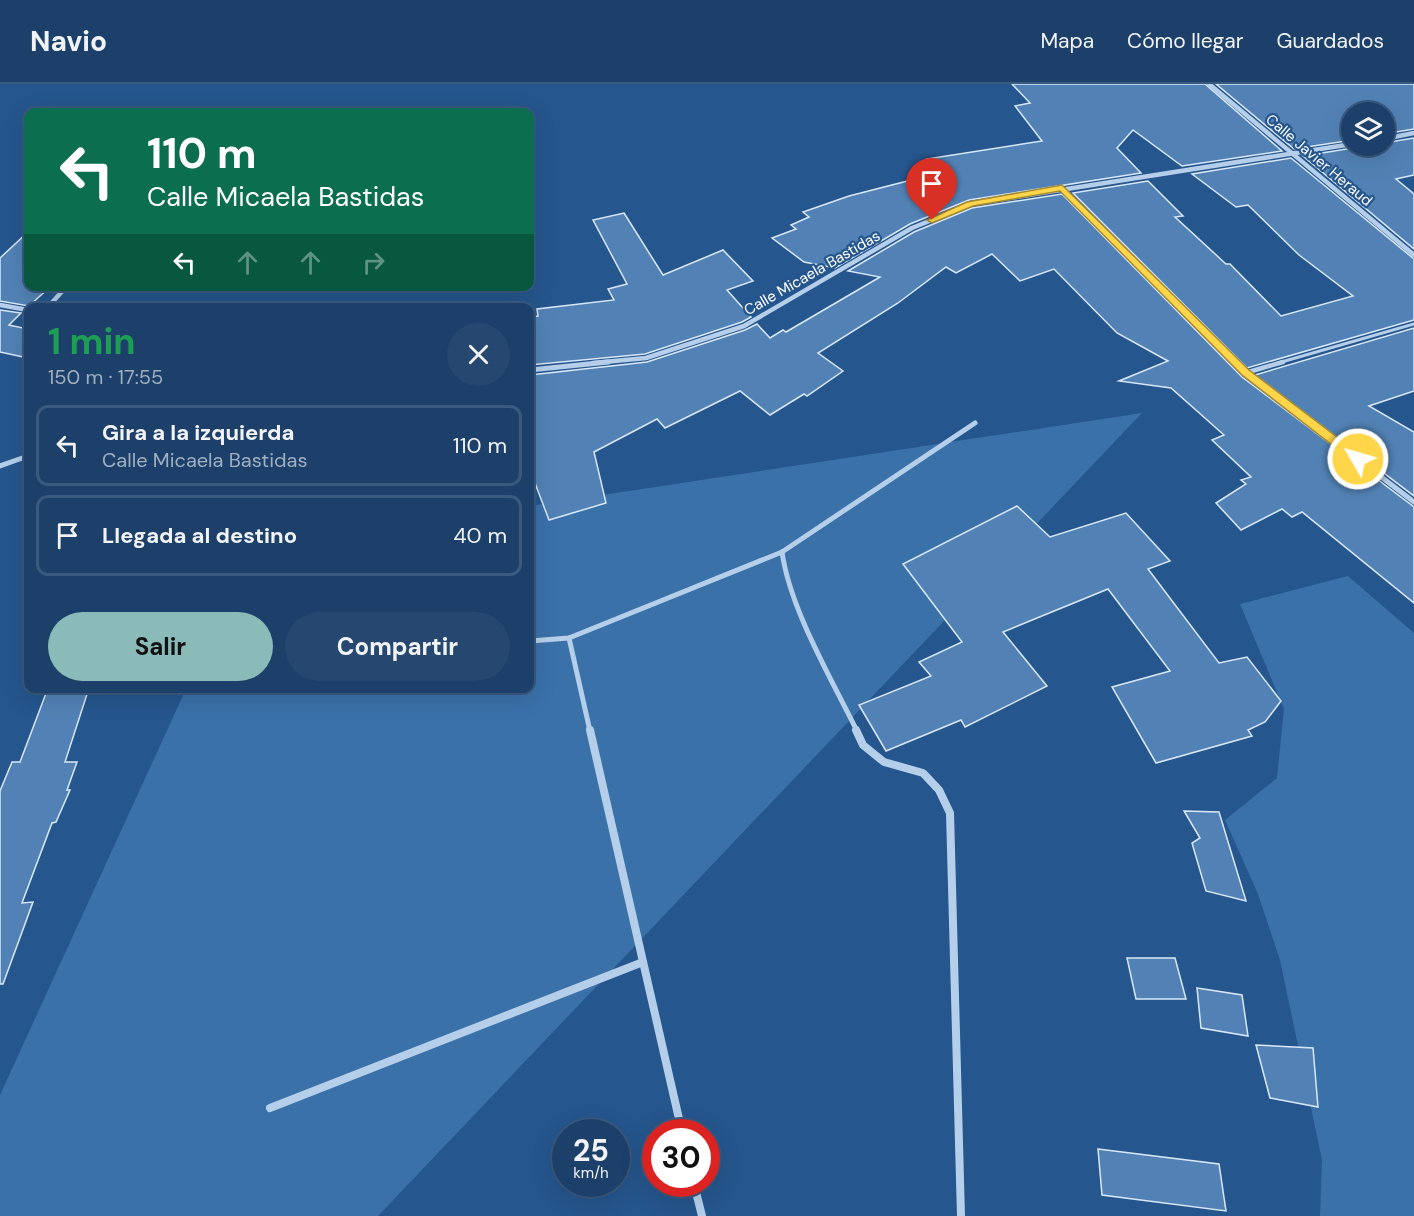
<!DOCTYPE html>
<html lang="es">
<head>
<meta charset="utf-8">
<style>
	:root { --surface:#1c406a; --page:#254770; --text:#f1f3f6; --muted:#a0afc1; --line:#3a597e; --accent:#8bbbb9 }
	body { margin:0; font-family:"DM Sans",sans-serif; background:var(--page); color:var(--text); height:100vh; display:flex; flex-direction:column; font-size:22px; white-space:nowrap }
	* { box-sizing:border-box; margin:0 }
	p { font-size:20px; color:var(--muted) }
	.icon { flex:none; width:33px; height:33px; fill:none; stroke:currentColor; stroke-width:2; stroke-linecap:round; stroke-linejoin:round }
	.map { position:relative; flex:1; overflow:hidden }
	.drawer { position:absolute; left:24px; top:219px; width:510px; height:390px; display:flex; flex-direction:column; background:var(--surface); border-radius:12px; box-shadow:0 6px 24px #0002,0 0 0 2px var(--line) }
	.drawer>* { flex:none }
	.banner { position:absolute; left:24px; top:24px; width:510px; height:183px; border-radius:12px; box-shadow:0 6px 24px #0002,0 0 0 2px var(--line); background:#0b6e4f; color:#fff; overflow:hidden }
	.tools { position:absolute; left:1341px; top:18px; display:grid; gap:12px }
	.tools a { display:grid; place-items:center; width:54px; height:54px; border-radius:50%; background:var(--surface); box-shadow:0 6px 24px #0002,0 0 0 2px var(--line); font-size:30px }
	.speed { position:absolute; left:552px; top:1035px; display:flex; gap:12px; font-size:30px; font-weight:700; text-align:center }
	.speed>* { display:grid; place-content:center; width:78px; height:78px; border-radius:50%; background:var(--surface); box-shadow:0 6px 24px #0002,0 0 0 2px var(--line); line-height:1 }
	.speed small { font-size:15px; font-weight:400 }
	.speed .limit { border:9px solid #d22; background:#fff; color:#111 }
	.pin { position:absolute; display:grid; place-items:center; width:51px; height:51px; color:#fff; margin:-62px -26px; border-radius:50% 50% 50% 0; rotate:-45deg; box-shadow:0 0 6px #0007 }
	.pin .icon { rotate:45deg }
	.me { position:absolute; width:66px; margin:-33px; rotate:308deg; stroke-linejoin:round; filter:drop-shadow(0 0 4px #0008) }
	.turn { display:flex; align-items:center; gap:21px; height:126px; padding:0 24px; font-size:27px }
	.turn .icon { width:78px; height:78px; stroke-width:2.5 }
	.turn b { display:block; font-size:42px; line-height:51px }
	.lanes { display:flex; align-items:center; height:57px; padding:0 24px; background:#0003; justify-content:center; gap:30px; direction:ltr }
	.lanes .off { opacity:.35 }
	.round { display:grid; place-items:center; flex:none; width:63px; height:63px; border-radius:32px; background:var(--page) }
	.summary { display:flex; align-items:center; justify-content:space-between; height:102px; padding:0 24px }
	h1 { font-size:36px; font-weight:700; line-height:45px; color:#1e9e55 }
	.primary-button { display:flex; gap:12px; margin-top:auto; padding:12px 24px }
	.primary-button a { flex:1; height:69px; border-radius:36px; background:var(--accent); color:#111; font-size:24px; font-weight:700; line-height:69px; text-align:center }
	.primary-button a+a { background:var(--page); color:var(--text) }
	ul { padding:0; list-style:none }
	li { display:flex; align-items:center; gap:18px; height:81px; margin:0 12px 9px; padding:0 12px; border:3px solid var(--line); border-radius:12px }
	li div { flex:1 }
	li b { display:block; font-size:22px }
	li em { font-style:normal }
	header { display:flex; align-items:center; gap:36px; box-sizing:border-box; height:84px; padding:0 30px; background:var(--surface); border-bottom:2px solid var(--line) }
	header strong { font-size:28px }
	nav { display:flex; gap:33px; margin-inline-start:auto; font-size:21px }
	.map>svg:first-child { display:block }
	.green { fill:#3a71a9 }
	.building { fill:#5282b5; stroke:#d9e8f8; stroke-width:1.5 }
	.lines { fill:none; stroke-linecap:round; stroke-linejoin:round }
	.lane-far1 { stroke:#b5cfeb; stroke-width:3 }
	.lane { stroke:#b5cfeb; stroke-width:4.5 }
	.street-far2 { stroke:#b5cfeb; stroke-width:4.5 }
	.street-far1 { stroke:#b5cfeb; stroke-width:5 }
	.street { stroke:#b5cfeb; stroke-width:8 }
	.route { fill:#ffd54a; stroke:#a68a30; stroke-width:1.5 }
	.labels { text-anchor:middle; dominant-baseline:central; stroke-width:4.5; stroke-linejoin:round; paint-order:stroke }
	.far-street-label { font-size:15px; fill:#fff; stroke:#25568d }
</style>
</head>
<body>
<header>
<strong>Navio</strong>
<nav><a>Mapa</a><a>Cómo llegar</a><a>Guardados</a></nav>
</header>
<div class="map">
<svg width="1414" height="1132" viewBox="0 0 1414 1132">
	<rect width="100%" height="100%" fill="#25568d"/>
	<g class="green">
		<polygon points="1142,329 378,1132 0,1132 0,1011 186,605 530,604 530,422"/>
		<polygon points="1348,492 1414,549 1414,1132 1320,1132 1322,1076 1280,876 1258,810 1225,736 1277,694 1284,625 1240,520"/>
	</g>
	<g class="building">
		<polygon points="1012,0 1205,0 1282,67 1182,82 1133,46 1117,64 1141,89 969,116 910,140 835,184 804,178 772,154 796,145 791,141 809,133 803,128 849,112 919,94 912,87 933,82 927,75 1042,57 1015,22 1030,19"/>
		<polygon points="1216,0 1414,0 1414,45 1384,50 1384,28 1352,28 1352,56 1294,65"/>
		<polygon points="1414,54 1414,91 1396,95 1414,110 1414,165 1303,72 1353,64 1356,62 1384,62 1384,59"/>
		<polygon points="1291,74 1414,175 1414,236 1247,284 1073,109 1148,97 1183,132 1175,133 1226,180 1230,180 1281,232 1353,212 1299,171 1248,121 1236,123 1192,90"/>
		<polygon points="1062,110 1242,293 1414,423 1414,519 1302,428 1292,433 1282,425 1241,446 1216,419 1246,400 1241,396 1251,393 1212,356 1224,351 1171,304 1119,297 1168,277 1117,249 1054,185 1020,197 992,170 956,189 946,183 898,219 818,269 843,287 807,312 804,310 770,331 740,307 665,344 657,335 594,368 606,419 549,436 530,386 530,291 647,278 745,246 757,240 770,254 783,246 786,248 880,193 848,187 914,148 972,124"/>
		<polygon points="624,129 663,191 723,166 753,197 727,206 751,233 742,238 645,270 530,281 530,233 538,232 537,225 614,216 608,205 627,200 593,136"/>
		<polygon points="28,148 28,202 51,202 29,222 0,217 0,174"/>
		<polygon points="0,226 21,229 9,241 28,245 28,274 0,268"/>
		<polygon points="1414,244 1414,307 1369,322 1414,348 1414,412 1255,291"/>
		<polygon points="1017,422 1050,453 1126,429 1170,477 1148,485 1219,579 1247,573 1281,617 1265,638 1248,646 1252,652 1156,679 1112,603 1170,587 1108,505 1003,548 1047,602 965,643 961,636 886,667 859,621 931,592 919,578 962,558 903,480"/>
		<polygon points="48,604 89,604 65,678 77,678 67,706 70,706 56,738 52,739 22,819 33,818 3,900 0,900 0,707 12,678 20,678"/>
		<polygon points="1184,727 1219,728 1246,817 1206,807 1192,759 1200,754"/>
		<polygon points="1127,874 1175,874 1186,915 1136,915"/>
		<polygon points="1197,904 1242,911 1248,952 1201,944"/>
		<polygon points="1256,961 1313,964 1318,1023 1270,1014"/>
		<polygon points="1098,1065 1219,1080 1226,1127 1102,1111"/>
	</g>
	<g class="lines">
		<polyline class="lane-far1" points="1278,279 1414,240"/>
		<polyline class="lane" points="1245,289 1283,278"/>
		<g class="street-far2">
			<polyline points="1209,0 1414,171"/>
			<polyline points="1384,55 1414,49"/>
			<polyline points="1062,104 1236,279"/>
			<polyline points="0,221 28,226"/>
			<polyline points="47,224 67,202"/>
			<polyline points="593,279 646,274 744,242 912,144 971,120 1352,60"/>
		</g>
		<g class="street-far1">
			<polyline points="1234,278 1245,289 1414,418"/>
			<polyline points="530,286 608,278"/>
			<polyline points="0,382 28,372"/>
			<path d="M782,468C790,525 831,594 857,647"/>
			<polyline points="569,554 590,647"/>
			<polyline points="530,557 569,554 782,468 975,339"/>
		</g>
		<g class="street">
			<polyline points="590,646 682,1048"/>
			<polyline points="856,646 863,661 884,678 923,689 939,706 950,729 961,1132"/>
			<polyline points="270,1024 643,878"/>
			<polyline points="694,1100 702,1132"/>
		</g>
	</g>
	<polygon class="route" points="1062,101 1249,286 1362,372 1362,378 1354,378 1242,291 1060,107 973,122 932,139 927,136 967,118"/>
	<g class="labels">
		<g class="far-street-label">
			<text transform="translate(1319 76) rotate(40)">Calle Javier Heraud</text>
			<text transform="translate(812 189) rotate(-30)">Calle Micaela Bastidas</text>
		</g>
	</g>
</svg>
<div class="tools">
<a><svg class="icon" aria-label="layers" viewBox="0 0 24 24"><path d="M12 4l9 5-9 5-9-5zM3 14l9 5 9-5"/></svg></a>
</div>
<div class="speed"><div>25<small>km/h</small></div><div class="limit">30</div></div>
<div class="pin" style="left:932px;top:136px;background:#d93025"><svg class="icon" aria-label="arrive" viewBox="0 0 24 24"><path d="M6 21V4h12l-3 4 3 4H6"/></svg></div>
<svg class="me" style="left:1358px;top:375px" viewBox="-20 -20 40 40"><circle r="17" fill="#ffd54a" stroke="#fff" stroke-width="3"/><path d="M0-11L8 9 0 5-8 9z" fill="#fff"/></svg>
<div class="banner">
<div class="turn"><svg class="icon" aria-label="left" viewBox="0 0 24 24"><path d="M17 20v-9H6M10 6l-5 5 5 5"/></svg><div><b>110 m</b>Calle Micaela Bastidas</div></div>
<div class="lanes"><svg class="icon" aria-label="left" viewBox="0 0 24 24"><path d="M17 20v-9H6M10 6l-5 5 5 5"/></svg><svg class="icon off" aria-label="ahead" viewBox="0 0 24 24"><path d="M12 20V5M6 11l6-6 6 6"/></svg><svg class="icon off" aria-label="ahead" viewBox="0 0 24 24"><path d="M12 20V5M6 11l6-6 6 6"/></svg><svg class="icon off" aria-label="right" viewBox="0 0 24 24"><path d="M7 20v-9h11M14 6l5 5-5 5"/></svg></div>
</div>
<section class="drawer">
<div class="summary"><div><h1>1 min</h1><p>150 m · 17:55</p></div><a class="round"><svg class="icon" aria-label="close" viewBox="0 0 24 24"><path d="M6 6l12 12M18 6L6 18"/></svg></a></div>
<ul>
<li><svg class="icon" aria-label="left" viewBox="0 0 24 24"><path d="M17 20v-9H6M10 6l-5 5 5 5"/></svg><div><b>Gira a la izquierda</b><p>Calle Micaela Bastidas</p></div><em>110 m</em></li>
<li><svg class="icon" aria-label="arrive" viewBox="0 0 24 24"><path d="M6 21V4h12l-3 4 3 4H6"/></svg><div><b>Llegada al destino</b></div><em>40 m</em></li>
</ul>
<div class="primary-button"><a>Salir</a><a>Compartir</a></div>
</section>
</div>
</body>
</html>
